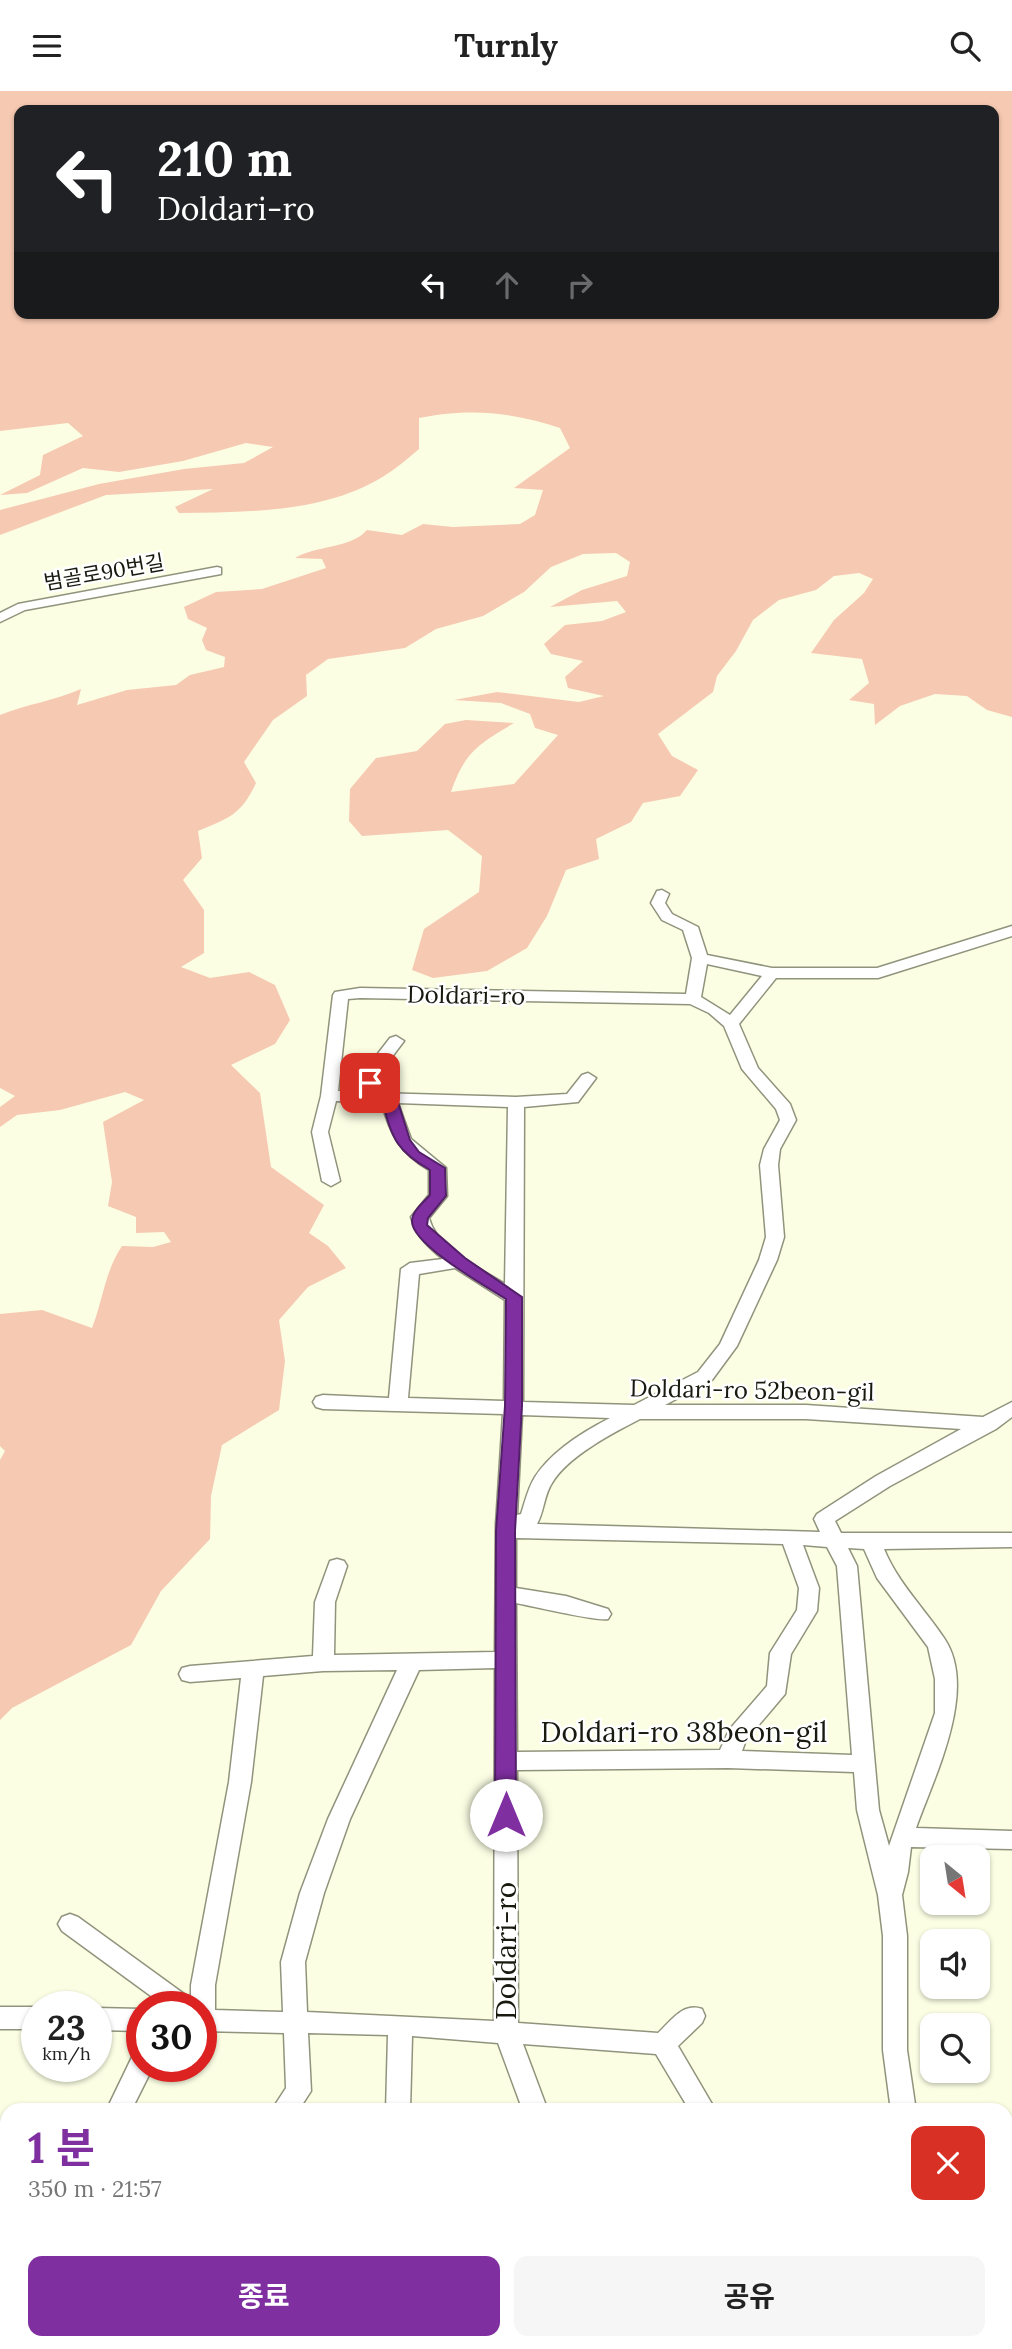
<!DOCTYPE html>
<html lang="ko">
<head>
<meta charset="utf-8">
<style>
	:root { --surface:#fff; --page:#f6f6f6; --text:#222; --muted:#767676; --accent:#7f2fa0 }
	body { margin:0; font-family:Lora,"Noto Sans KR",serif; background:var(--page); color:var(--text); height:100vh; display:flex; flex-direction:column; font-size:26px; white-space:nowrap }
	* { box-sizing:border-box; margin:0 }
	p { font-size:23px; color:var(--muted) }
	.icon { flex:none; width:38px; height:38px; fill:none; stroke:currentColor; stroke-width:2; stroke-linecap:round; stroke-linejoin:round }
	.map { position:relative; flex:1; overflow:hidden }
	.details { position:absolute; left:0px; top:2012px; width:1013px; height:247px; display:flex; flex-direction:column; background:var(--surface); border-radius:21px 21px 0 0; box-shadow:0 2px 5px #0004 }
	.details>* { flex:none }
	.top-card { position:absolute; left:14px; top:14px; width:985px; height:214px; border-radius:14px; box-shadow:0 2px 5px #0004; background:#202124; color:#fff; overflow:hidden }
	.needle { width:46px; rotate:150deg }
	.buttons { position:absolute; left:920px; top:1754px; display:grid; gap:14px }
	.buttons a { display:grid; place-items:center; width:70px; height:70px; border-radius:14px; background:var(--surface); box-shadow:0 2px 5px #0004; font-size:35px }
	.speed { position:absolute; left:21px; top:1900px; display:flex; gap:14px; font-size:35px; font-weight:700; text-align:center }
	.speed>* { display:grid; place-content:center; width:91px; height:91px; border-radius:50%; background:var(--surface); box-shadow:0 2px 5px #0004; line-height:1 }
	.speed small { font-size:18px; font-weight:400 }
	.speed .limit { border:10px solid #d22; background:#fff; color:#111 }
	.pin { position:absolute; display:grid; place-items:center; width:60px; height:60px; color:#fff; margin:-30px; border-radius:14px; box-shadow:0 4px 10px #0006 }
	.me { position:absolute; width:77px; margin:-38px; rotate:0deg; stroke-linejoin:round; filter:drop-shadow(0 0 5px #0008) }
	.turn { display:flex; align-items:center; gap:24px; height:147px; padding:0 28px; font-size:32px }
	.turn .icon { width:91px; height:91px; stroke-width:2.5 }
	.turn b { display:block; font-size:49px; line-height:60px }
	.lanes { display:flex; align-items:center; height:66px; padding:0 28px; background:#0003; justify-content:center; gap:35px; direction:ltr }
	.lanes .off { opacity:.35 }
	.round { display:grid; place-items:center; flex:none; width:74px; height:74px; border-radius:14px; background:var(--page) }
	.headline { display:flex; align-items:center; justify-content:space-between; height:119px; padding:0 28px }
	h1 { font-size:42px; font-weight:700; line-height:52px; color:var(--accent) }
	.action { display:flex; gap:14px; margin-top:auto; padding:14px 28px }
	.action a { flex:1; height:80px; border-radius:14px; background:var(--accent); color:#fff; font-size:28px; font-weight:700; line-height:80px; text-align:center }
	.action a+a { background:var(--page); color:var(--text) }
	header { display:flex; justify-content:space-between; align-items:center; height:91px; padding:0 28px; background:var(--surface); font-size:32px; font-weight:700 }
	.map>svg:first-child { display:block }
	.green { fill:#f6c9b2; fill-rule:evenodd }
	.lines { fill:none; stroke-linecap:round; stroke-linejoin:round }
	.minor-casing { stroke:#91947c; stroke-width:3 }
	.minor { fill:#fff; fill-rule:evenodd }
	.route { fill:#7f2fa0; stroke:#531f68; stroke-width:2 }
	.labels { text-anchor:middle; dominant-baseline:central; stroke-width:5; stroke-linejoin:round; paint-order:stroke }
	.far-street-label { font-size:21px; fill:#18190f; stroke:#fff }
	.street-label { font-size:24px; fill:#18190f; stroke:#fff }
	.near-street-label { font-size:28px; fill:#18190f; stroke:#fff }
</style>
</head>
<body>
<header><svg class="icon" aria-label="menu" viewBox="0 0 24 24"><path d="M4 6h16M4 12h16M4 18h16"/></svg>Turnly<svg class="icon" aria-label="search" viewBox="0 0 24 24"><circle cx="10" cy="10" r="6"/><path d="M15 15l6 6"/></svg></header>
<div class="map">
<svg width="1012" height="2258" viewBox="0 0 1012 2258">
	<rect width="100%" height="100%" fill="#fbfee3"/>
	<path class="green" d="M0,0H1012V626L987,619L967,605L935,603L900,615L875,634L874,613L849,609L869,592L862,568L811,562L834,529L864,502L873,488L859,482L834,485L816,499L779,509L753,529L736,560L717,585L713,601L658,643L672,665L698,679L680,705L643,712L631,731L596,748L599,768L566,779L547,825L527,857L487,880L433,887L412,879L424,838L479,801L482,765L448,739L362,745L349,730L350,698L376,667L417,660L445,633L466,629L514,632C479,653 465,660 451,701L514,693L558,644L535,637L530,623L501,612L454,609L497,601L579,611L604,605L568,597L565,586L583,570L551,563L544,553L565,534L602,530L626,521L617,510L550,516L582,499L627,485L630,471L616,462L583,463L551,476L524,501L483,525L436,538L405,557L328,568L306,584L307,605L273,629L244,671L256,692C241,724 229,727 198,740L202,767L183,789L204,819V862L181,876L210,887L249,881L275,894L290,929L275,953L231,974L260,1002L271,1076L324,1114L309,1142L328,1155L346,1177L308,1196L279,1229L285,1270L279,1319L222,1354L211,1405L210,1448L161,1500L131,1554L12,1617L0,1629V1369L5,1360L0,1355V1223L42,1219L92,1237C103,1209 105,1180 122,1155L153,1156L171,1151L164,1141L136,1142V1126L108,1115L112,1091L103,1031L144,1009L125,1001L60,1019L17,1024L0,1036V1016L15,1005L0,997V624C27,613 54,610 81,598L77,614L127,599L176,594L190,584L224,576L225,566L206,559L202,549L207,537L188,528L184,516L216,501L262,498L326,477L322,468L295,467C317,454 350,458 367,439L402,444L423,433L453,436L520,433L535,424L543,399L514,397L570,357L560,337C510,321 472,317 419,327V358C408,367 397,377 384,385C325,422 247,421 179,422L175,416L213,398L106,404L0,444V419L99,393L184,378L244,372L273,356L246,352L183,370L119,381L83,377L27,402L0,404L40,384L43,364L83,345L68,332L0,340ZM19,19H994V222H19Z"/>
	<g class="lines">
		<g class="minor-casing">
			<g id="minor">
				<polygon points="217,476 221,477 221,483 25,519 0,531 0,522 18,513"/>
				<path d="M662,799L669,803L665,812L672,823L698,836L707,864L772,877H877L1012,835V845L878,887H776L739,933L758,977L790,1013L796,1029L780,1058L778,1074L784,1146L777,1169L737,1255L712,1289L665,1314H806L983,1326L1012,1311V1326L996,1338L890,1395L835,1430L841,1442H1012V1456L884,1458C898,1492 924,1517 944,1547C979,1598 934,1686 916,1737L1012,1740V1758L911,1756L908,1781L902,1804L907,1845V1959L916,2020H891L883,1959V1845L878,1804L857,1719L854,1681L728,1677L517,1679L518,1932L658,1942C671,1930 683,1911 702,1918L705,1925L702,1932L678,1955L716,2020H690L656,1963L523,1953L548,2020H523L498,1952L412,1945L410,2020H386L388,1944L308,1942L311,2000L298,2020H271L286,1997L284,1942L201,1940V1916H166L62,1840L58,1833L62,1826L70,1823L78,1826L191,1908V1894L229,1691L241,1587L190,1591L182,1589L179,1583L182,1577L190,1575L313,1565L315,1511L330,1470L337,1468L344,1470L347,1475L335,1511L334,1564L495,1561L496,1433L503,1323L323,1318L316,1316L313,1311L316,1306L323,1304L389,1307L401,1178L410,1172L443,1168C428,1156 416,1144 411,1126L429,1104V1079C401,1063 389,1042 382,1012L336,1010L328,1041L340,1090L331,1095L322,1090L312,1041L321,1005L333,904L335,901L360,897L686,903L692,867L683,839L662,829L651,812L657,800ZM707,873L762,885L730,924L701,906ZM360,907L690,913L709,922L724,935L742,978L776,1018L780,1029L764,1058L760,1074L766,1146L759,1169L720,1253L698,1281L634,1314L523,1311L524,1016L578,1011L596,987L588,982L582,984L567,1003L516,1006L376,1002L382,979L404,950L396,945L390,947L366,978L359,1001L338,1000L348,908ZM398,1012L508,1016L505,1193C479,1177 437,1158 429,1127L447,1105L446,1077L411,1048ZM455,1177L505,1209L504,1310L408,1307L419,1183ZM522,1324L610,1327C584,1340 551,1361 535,1386C528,1397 525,1411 521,1423L517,1424ZM640,1328H806L961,1338L876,1385L817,1423L814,1428L820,1441L537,1433C544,1421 544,1404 552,1392C568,1365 613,1342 640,1328ZM516,1447L783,1453L799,1497L797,1519L770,1562L767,1595L729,1639L720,1659L517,1661L516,1512C532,1515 599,1531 608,1528L611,1523L608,1518L566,1505L516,1497ZM803,1454L827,1456L837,1475L852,1664L742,1660L746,1649L785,1603L791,1563L817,1520L819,1497ZM848,1457L864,1458L877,1487L928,1556L935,1588V1622L889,1755L879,1719L857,1475ZM495,1577L494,1930L307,1921L305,1871L324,1802L350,1728L419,1579ZM397,1579L328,1728L300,1802L281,1871L283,1921L215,1919V1894L251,1691L263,1585L323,1580Z"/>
				<rect x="0" y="1916" width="37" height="22"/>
				<polygon points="96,1917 142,1918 142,1940 96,1939"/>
				<polygon points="142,1961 142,1976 153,1976 131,2020 106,2020 133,1964"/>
				<polygon points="109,2252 136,2252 134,2258 107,2258"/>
				<polygon points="557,2252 586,2252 588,2258 559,2258"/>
				<polygon points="636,2252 663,2252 664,2258 638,2258"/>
				<polygon points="920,2252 946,2252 947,2258 921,2258"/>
			</g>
		</g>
		<use href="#minor" class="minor"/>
	</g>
	<path class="route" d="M370,988L377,992L374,1003H389L397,1008L410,1049L419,1061L445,1077L446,1105L428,1127L427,1134L465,1167L522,1206V1315L515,1440L516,1724L513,1730H498L495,1724L496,1440L505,1315L506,1208C487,1196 411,1153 412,1130C412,1120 424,1111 430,1104V1079C398,1061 391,1047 383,1012L366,1011L358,1007L363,992Z"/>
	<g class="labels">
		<g class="far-street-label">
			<text transform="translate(104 481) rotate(-10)">범골로90번길</text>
		</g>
		<g class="street-label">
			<text transform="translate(466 904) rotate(1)">Doldari-ro</text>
			<text transform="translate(752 1299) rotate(1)">Doldari-ro 52beon-gil</text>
		</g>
		<g class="near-street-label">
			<text x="684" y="1641">Doldari-ro 38beon-gil</text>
			<text transform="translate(506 1860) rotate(-90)">Doldari-ro</text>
		</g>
	</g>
</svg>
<div class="buttons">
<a><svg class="needle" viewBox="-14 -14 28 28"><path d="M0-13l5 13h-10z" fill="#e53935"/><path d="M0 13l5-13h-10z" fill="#767676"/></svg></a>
<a><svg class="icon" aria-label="sound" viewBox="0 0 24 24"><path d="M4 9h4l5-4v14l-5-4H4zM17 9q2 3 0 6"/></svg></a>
<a><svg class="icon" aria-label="search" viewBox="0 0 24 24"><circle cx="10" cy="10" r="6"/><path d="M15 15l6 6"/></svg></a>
</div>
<div class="speed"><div>23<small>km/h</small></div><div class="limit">30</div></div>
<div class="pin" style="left:370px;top:992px;background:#d93025"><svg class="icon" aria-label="arrive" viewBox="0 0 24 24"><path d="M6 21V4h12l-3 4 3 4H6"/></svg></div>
<svg class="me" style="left:506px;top:1724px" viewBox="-20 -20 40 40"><circle r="19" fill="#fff"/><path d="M0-13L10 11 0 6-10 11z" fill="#7f2fa0"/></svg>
<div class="top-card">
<div class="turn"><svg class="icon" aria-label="left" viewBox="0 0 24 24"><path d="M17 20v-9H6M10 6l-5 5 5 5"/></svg><div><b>210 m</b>Doldari-ro</div></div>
<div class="lanes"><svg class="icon" aria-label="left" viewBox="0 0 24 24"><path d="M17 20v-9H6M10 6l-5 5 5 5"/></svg><svg class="icon off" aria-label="ahead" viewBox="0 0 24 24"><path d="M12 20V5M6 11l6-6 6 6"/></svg><svg class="icon off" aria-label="right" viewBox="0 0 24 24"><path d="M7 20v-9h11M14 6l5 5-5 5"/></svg></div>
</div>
<section class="details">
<div class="headline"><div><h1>1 분</h1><p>350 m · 21:57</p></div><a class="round" style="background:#d93025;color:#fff"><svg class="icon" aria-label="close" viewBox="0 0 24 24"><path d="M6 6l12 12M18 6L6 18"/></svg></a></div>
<div class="action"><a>종료</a><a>공유</a></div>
</section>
</div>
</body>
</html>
